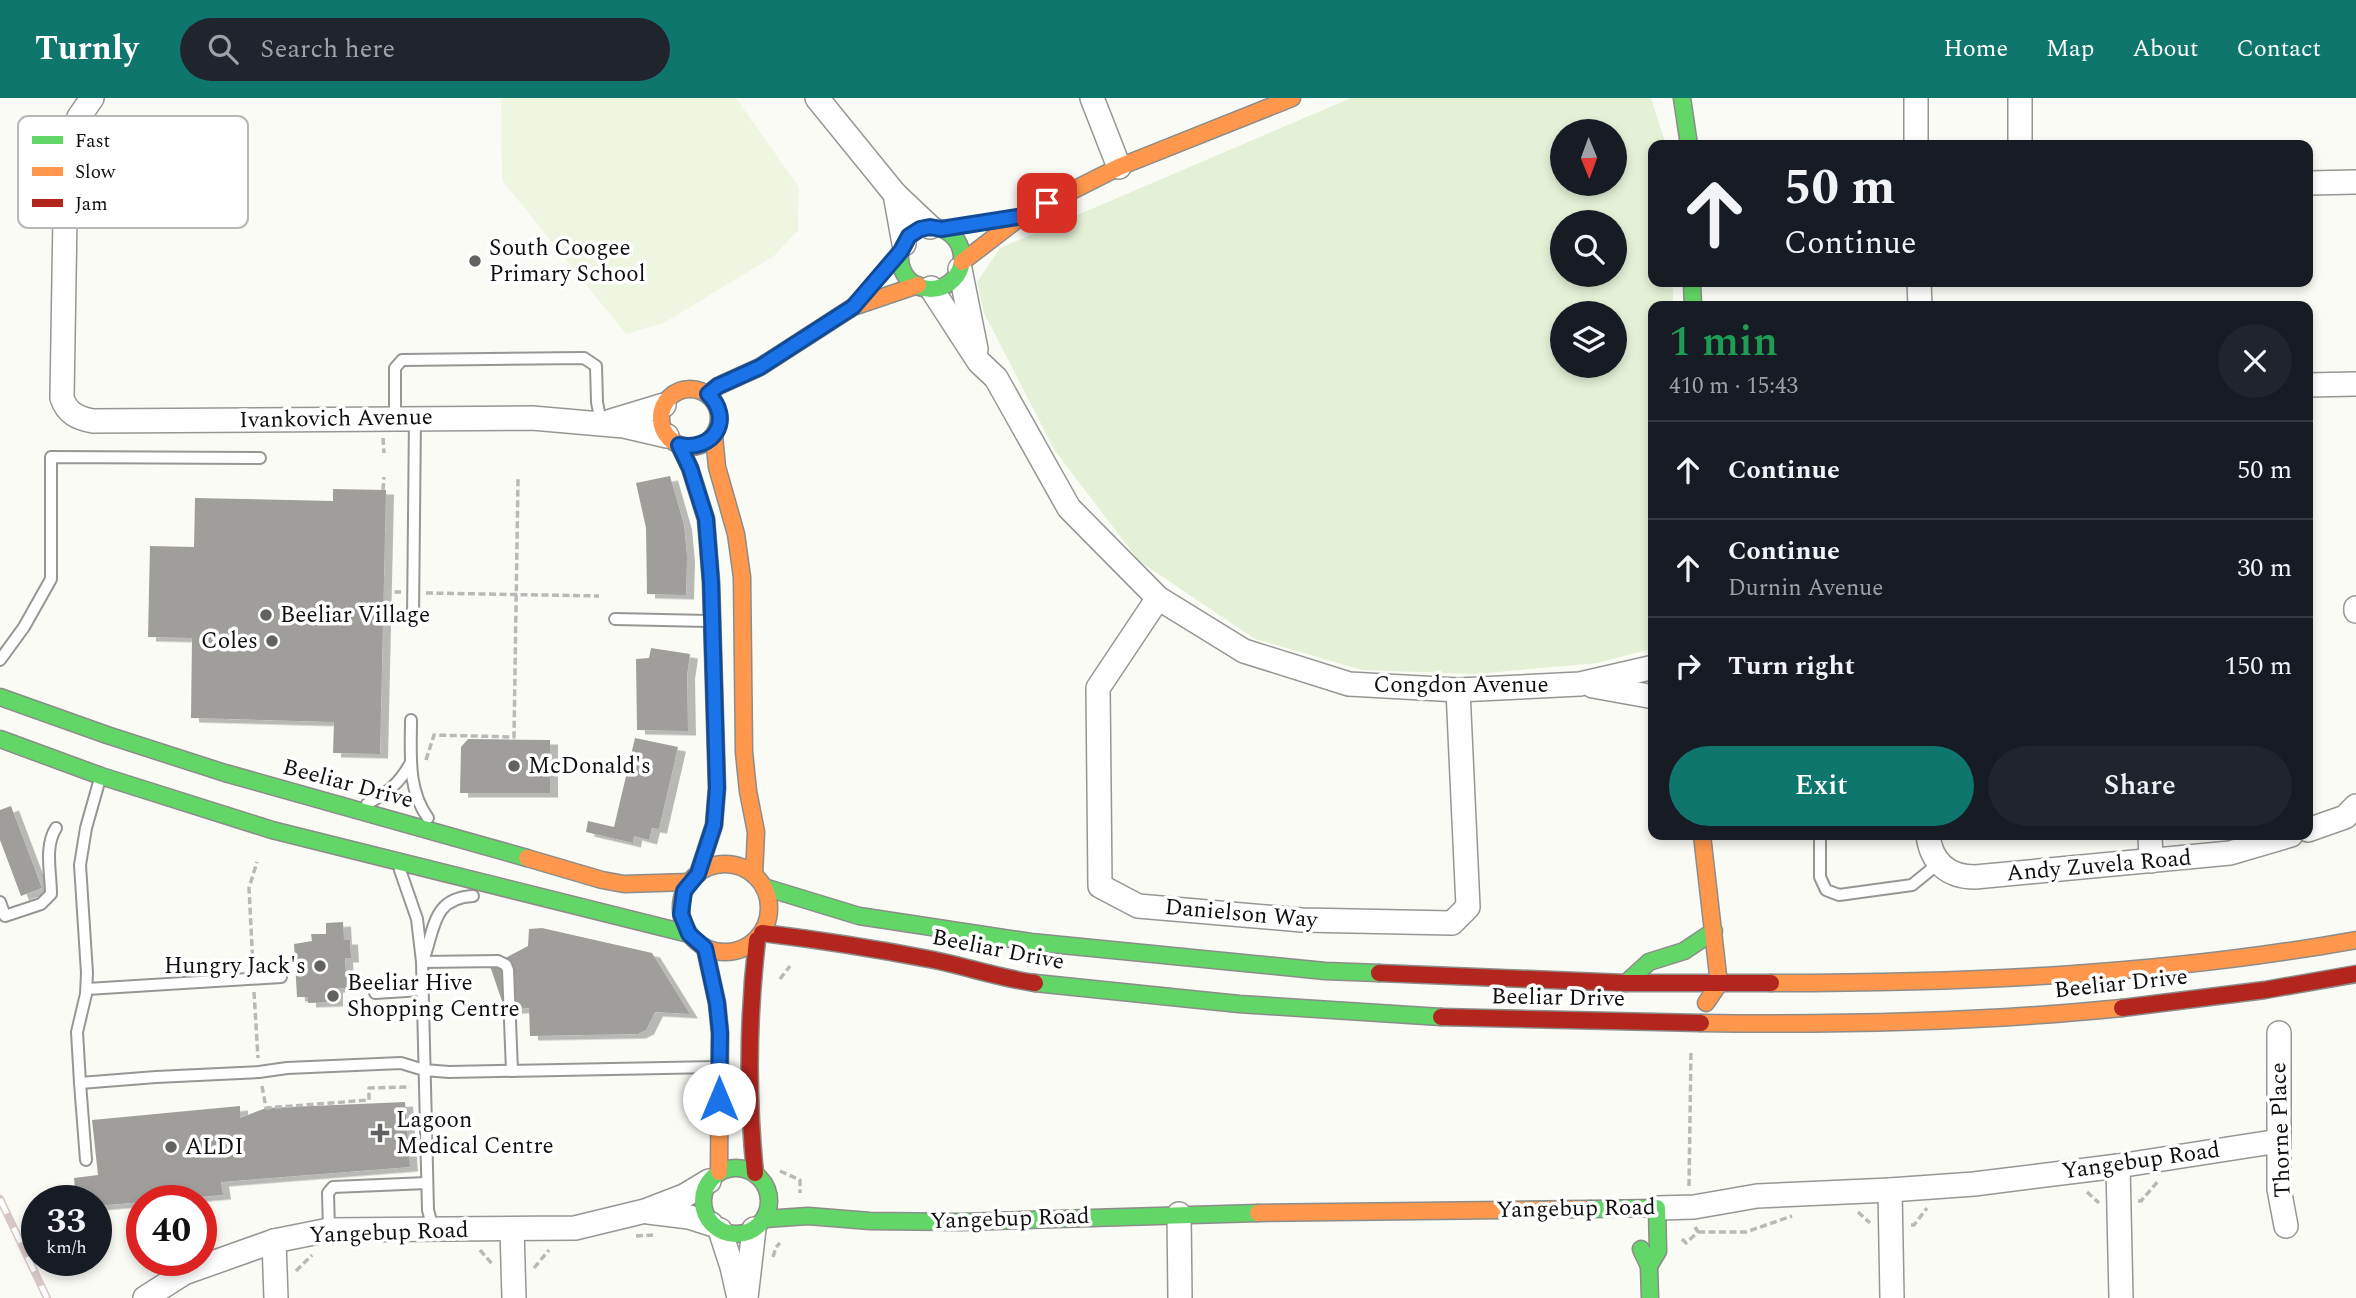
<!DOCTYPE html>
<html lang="en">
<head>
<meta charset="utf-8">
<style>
	:root { --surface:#171b24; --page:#20242c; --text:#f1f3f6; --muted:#9ea1a6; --line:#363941; --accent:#0f766e }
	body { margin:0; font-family:Spectral,serif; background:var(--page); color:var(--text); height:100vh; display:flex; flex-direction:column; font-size:26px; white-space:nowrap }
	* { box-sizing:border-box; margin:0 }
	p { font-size:23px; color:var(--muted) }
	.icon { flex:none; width:38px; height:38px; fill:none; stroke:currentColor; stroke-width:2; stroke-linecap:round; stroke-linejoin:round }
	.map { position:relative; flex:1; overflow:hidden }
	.side { position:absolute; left:1648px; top:203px; width:665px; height:539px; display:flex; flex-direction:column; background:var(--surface); border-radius:14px; box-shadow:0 4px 10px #0003 }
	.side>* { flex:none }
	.banner { position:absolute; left:1648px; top:42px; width:665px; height:147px; border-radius:14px; box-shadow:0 4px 10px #0003; background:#171b24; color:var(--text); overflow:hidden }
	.needle { width:46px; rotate:179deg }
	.fabs { position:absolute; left:1550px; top:21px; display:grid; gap:14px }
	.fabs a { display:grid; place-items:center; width:77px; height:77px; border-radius:50%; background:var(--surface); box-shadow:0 4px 10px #0003; font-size:35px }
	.speed { position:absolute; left:21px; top:1087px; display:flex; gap:14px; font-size:35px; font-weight:700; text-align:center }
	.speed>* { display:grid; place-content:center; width:91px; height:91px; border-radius:50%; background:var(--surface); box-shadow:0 4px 10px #0003; line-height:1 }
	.speed small { font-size:18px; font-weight:400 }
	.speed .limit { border:10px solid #d22; background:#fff; color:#111 }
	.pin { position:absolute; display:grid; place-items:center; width:60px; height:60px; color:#fff; margin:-30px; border-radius:14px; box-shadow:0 4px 10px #0006 }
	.me { position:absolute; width:77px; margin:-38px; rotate:0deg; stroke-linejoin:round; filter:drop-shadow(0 0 5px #0008) }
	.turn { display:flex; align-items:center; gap:24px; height:147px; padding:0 21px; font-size:32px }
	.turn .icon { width:91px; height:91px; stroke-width:2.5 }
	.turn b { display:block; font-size:49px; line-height:60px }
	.round { display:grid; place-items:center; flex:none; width:74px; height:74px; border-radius:37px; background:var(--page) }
	.headline { display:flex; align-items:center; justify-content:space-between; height:119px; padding:0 21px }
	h1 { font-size:42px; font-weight:600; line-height:52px; color:#1e9e55 }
	.action { display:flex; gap:14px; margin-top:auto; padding:14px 21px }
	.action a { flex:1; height:80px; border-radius:42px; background:var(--accent); color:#fff; font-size:28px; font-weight:600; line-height:80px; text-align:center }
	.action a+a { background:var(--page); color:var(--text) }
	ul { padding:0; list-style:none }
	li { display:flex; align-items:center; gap:21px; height:98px; padding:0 21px; border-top:2px solid var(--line) }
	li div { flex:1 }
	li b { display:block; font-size:26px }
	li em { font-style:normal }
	header { display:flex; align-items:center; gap:42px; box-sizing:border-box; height:98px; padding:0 35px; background:var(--accent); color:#fff }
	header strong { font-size:33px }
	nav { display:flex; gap:38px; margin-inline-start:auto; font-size:24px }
	.search { width:490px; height:63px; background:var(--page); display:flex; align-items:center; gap:18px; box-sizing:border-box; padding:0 24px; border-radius:38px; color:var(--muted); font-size:26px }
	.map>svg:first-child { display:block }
	.green { fill:#e4f1d7; fill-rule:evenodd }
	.pitch { fill:#eef5e1 }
	.building { fill:#9f9e9b; filter:url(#shadow) }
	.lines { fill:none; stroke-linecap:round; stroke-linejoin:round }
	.lane-casing { stroke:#969694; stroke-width:14 }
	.street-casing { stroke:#969694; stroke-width:26 }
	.fast-casing { stroke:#8c8c8a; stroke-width:19 }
	.slow-casing { stroke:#8c8c8a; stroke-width:19 }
	.jam-casing { stroke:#8c8c8a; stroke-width:19 }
	.path { stroke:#b9b9b8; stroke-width:3.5; stroke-dasharray:7 3.5; stroke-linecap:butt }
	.lane { stroke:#fefefe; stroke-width:10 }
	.street { stroke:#fefefe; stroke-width:23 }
	.fast { stroke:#63d668; stroke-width:16 }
	.slow { stroke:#ff974d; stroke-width:16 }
	.jam { stroke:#b3261e; stroke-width:16 }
	.rail-casing { stroke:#d7c6c6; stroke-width:8 }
	.rail { stroke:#fff; stroke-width:5; stroke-dasharray:16; stroke-linecap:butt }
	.route-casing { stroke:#114b97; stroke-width:18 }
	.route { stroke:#1a73e8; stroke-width:12 }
	.poi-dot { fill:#626260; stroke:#fff; stroke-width:2.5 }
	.labels { text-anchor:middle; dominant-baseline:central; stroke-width:7; stroke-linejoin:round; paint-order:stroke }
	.poi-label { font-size:23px; fill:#101010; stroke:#fff; text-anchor:start }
	.street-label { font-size:23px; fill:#101010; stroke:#fff }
	.key { fill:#fff; stroke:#b7b7b7; stroke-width:2 }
	.key-label { font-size:19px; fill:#101010 }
</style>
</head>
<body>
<header>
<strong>Turnly</strong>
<div class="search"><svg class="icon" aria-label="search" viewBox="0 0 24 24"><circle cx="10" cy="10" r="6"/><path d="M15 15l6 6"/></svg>Search here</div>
<nav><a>Home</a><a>Map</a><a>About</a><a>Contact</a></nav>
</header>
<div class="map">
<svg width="2356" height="1200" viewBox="0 0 2356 1200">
	<defs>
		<filter id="shadow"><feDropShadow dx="8" dy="4.5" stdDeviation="0" flood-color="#0004"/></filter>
	</defs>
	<rect width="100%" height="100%" fill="#fbfbf6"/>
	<path class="green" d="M1351,0H1651L1666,47H1654V184H1673V208H1654V550L1598,565L1475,576L1362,572L1255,541L1139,463L1055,353L984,215L977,184L1000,150ZM1563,33H1615V86H1563ZM1563,124H1615V177H1563ZM1563,215H1615V268H1563Z"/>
	<polygon class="pitch" points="501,0 736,0 799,89 798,132 774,158 664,225 626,236 502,82"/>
	<g class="building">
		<polygon points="670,378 684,427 687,459 686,497 647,496 646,430 636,385"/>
		<polygon points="333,391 386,392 380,656 333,655 334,624 191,620 192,540 148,539 150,448 194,449 195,400 333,403"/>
		<polygon points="651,550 690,556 687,577 688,633 637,632 636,561 649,560"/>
		<polygon points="635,640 678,649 659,731 652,730 649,742 634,738 633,745 586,734 588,723 614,729"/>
		<polygon points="468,641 550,642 550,695 460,695 461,649"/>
		<polygon points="11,708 42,790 21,798 0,742 0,712"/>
		<polygon points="343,824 344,842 350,842 351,860 345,860 346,876 350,876 350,890 335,890 335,904 308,905 308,899 297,899 294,846 312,843 311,836 326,836 326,825"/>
		<polygon points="542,830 652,855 690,916 655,914 646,932 638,936 530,938 529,910 505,912 490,868 528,848 529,831"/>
		<polygon points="405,1004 410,1069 221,1084 223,1097 96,1108 96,1102 76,1102 74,1080 98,1077 92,1022 240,1008 240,1020 266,1010"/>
	</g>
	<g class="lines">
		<g class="lane-casing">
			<g id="lane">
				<polyline points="395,320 395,270 402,262 584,260 596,268 597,304 601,325"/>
				<polyline points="413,520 415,319"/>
				<polyline points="615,521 709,523"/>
				<polyline points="0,562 24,529 51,481 51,359 260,360"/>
				<path d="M411,622C411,657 407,691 428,720"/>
				<polyline points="99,684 86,730 80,767 87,875 86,896 77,934 80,985 156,979 259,974 287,970 401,965 424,972 449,974 716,969"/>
				<path d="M367,706C387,695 399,686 410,666"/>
				<polyline points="1820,737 1820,779 1826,792 1839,797 1912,787 1939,765"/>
				<polyline points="400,772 417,821 422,864 428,1112 433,1131"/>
				<path d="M0,804L5,818L41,806L51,796C51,774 44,749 56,730"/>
				<path d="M424,860C435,829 433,800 473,798"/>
				<polyline points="422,864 498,863 506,867 508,872 512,973"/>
				<polyline points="87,891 281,879"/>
				<polyline points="375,895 422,892"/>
				<polyline points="80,985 86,1062"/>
				<polyline points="329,1132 328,1095 333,1089 427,1085"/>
			</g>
		</g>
		<g class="street-casing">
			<g id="street">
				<path d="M92,0L79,19L66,59L62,300C67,315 77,320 93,323L532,320L624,328L667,338"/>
				<polyline points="817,0 895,96 930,129"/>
				<polyline points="1092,0 1119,69"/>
				<polyline points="2020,0 2020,47"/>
				<polyline points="1916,47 1916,0"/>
				<polyline points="2308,85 2356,84"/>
				<polyline points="895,96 904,146"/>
				<polyline points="960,171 976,251"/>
				<polyline points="1919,184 1920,208"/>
				<polyline points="931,190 979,264 996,280 1069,410 1158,500 1244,553 1349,586 1458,592 1580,586 1654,569"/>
				<polyline points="2308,287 2356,286"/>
				<polyline points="611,323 664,307"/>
				<polyline points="1158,500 1098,590 1100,788 1138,808 1302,822 1452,825 1468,809 1458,592"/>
				<polyline points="2356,510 2356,513"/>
				<polyline points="1593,588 1654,599"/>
				<polyline points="2308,732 2345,719 2356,708"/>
				<path d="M1928,737C1931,764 1948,779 1975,779L2230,755L2291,737"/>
				<polyline points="2150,737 2151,763"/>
				<polyline points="2279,935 2279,1091 2286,1128"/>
				<polyline points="2118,1068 2121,1200"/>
				<polyline points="1890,1092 1892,1200"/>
				<polyline points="1657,1110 1694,1109 1757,1098 1890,1092 1974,1086 2118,1068 2279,1043"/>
				<polyline points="648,1114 689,1119 711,1126"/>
				<polyline points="1179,1116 1180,1200"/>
				<polyline points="512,1131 514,1200"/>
				<polyline points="720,1132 732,1169 739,1200"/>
				<polyline points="274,1143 276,1200"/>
				<polyline points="145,1200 184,1175 274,1143 329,1132 575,1130 645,1113 684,1098 709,1083"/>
				<polyline points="746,1200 754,1131"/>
			</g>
		</g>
		<g class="fast-casing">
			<g id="fast">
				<polyline points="1682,0 1689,47"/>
				<circle cx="931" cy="160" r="31"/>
				<polyline points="1692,184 1693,208"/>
				<polyline points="0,599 107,637 225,675 527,760"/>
				<polyline points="0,641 101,678 272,732 689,836"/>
				<polyline points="764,789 859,818 1031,844 1325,873 1379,875"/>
				<polyline points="1035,885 1239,906 1441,919"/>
				<polyline points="1626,885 1649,864 1684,853 1714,833"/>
				<circle cx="736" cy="1103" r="33"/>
				<polyline points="1590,1111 1657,1110 1658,1153 1649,1168"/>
				<polyline points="765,1121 808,1118 870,1123 961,1124 1258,1115"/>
				<polyline points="1641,1151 1649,1168 1650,1200"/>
			</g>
		</g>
		<g class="slow-casing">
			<g id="slow">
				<polyline points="962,164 1022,118 1119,69 1292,0"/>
				<circle cx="690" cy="320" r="29"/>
				<polyline points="708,296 718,288 760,269 853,209 918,187"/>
				<polyline points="714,338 717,369 736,436 742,479 744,654 748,693 756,734 754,777"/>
				<polyline points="1702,737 1719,886 1706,905"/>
				<polyline points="527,760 602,782 624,786 690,784"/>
				<circle cx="725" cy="810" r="44"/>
				<polyline points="705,850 717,905 720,935 719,1074"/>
				<path d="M1771,885C1966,885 2163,877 2356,842"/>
				<path d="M1701,925C1842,927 1983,924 2122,910"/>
				<polyline points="1258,1115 1590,1111"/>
			</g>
		</g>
		<g class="jam-casing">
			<g id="jam">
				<polyline points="679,347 690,370 706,421 711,484 717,690 714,727 698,776"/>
				<path d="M762,835C820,842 877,851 934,862C968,869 1000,880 1035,885"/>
				<polyline points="1379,875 1626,885 1771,885"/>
				<polyline points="2122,910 2265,892 2356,876"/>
				<polyline points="1441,919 1701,925"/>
				<path d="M755,1075C747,997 748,920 757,842"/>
			</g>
		</g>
		<g class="path">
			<polyline points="383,340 384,355"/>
			<polyline points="383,392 384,379"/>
			<polyline points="384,494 401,494"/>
			<polyline points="426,495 599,498"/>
			<polyline points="426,662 434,637 514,639 518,381"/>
			<polyline points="253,869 249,790 257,764"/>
			<polyline points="780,881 790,868"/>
			<polyline points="254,894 258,960"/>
			<polyline points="262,988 266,1010 369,1002 369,990 410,989"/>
			<polyline points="780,1073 800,1082 800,1095"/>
			<polyline points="1689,1088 1691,952"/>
			<polyline points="2087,1094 2099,1105"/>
			<polyline points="2138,1103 2141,1103 2159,1082"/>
			<polyline points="1858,1114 1870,1125"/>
			<polyline points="1911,1127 1914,1127 1927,1110"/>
			<polyline points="1698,1134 1746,1134 1792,1118"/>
			<polyline points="636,1138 653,1137"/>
			<polyline points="1682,1141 1686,1145 1698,1134 1695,1129"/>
			<polyline points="480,1152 493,1167"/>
			<polyline points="773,1159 776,1149 780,1145"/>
			<polyline points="534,1170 549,1152"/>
			<polyline points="296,1173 312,1157"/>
		</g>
		<use href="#lane" class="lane"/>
		<use href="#street" class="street"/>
		<use href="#fast" class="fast"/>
		<use href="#slow" class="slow"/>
		<use href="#jam" class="jam"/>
		<g class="rail-casing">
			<polyline id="rail" points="0,1101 47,1200"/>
		</g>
		<use href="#rail" class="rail"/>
	</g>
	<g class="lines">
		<g class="route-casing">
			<path id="route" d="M719,1001L720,935L717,905L705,850L689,836L681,816L684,793L698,776L714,727L717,690L711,484L706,421L690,370L679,347C714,354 734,321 708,296L718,288L760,269L853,209L901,153L909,138L920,131L930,129L941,131L1023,118L1047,105"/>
		</g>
		<use href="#route" class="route"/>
	</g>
	<g class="poi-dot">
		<circle cx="475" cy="163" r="7"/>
		<circle cx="266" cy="517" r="7"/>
		<circle cx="272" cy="543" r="7"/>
		<circle cx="514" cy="668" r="7"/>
		<circle cx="320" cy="868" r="7"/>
		<circle cx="333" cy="898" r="7"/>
		<path d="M376.5 1024.5h7v7h7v7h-7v7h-7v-7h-7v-7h7z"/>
		<circle cx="171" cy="1049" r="7"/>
	</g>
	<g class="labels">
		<g class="poi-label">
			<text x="489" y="150">South Coogee<tspan x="489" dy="26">Primary School</tspan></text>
			<text x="280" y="517">Beeliar Village</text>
			<text x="258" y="543" text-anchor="end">Coles</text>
			<text x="528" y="668">McDonald's</text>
			<text x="306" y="868" text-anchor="end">Hungry Jack's</text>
			<text x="347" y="885">Beeliar Hive<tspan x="347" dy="26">Shopping Centre</tspan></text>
			<text x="396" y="1022">Lagoon<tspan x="396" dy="26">Medical Centre</tspan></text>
			<text x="185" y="1049">ALDI</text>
		</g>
		<g class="street-label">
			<text transform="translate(336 321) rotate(-1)">Ivankovich Avenue</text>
			<text x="1461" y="587">Congdon Avenue</text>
			<text transform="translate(348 686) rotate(15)">Beeliar Drive</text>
			<text transform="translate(2099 768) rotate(-5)">Andy Zuvela Road</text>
			<text transform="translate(1241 816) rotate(5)">Danielson Way</text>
			<text transform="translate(998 852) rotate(11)">Beeliar Drive</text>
			<text transform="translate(2121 886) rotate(-6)">Beeliar Drive</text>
			<text transform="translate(1558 900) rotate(1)">Beeliar Drive</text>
			<text transform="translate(2281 1032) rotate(-92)">Thorne Place</text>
			<text transform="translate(2141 1063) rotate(-8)">Yangebup Road</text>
			<text transform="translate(1576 1111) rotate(-1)">Yangebup Road</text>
			<text transform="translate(1010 1121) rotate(-2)">Yangebup Road</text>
			<text transform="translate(389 1135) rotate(-2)">Yangebup Road</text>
		</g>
	</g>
	<rect x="18" y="18" width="230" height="112" rx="10" class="key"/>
	<rect x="32" y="38" width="31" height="8" fill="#63d668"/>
	<rect x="32" y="69" width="31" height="9" fill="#ff974d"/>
	<rect x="32" y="101" width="31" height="8" fill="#b3261e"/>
	<g class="key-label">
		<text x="75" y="49">Fast</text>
		<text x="75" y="80">Slow</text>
		<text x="75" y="112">Jam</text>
	</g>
</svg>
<div class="fabs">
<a><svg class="needle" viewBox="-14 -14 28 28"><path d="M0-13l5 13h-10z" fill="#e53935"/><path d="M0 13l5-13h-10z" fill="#9ea1a6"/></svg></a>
<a><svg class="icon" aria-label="search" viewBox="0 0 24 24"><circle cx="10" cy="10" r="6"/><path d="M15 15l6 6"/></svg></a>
<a><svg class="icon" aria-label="layers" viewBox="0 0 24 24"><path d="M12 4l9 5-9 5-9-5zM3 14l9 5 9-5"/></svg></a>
</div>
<div class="speed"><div>33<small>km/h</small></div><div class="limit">40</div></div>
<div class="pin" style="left:1047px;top:105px;background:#d93025"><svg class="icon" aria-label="arrive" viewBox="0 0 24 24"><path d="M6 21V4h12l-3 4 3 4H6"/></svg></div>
<svg class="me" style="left:719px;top:1001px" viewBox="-20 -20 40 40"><circle r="19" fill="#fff"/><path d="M0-13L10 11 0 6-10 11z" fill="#1a73e8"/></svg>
<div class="banner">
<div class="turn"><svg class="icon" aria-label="ahead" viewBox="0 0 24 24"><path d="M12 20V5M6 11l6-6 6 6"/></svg><div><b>50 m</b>Continue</div></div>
</div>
<section class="side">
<div class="headline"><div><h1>1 min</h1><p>410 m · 15:43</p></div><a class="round"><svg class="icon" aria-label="close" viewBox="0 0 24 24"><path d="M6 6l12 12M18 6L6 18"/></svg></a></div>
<ul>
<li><svg class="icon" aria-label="ahead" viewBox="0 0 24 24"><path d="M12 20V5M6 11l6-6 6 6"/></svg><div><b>Continue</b></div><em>50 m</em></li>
<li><svg class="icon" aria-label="ahead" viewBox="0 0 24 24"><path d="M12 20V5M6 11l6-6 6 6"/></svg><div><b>Continue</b><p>Durnin Avenue</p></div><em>30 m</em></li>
<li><svg class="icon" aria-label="right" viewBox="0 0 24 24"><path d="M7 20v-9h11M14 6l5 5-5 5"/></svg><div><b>Turn right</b></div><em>150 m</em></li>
</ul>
<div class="action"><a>Exit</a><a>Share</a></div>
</section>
</div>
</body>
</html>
